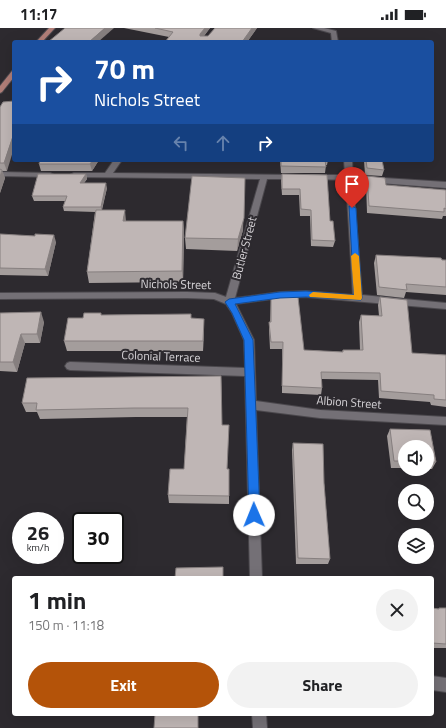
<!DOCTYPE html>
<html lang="en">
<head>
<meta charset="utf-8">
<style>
	:root { --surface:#fff; --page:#f2f2f2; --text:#202124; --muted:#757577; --accent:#b45309 }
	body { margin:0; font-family:"Titillium Web",sans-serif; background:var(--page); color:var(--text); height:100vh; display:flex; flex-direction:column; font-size:15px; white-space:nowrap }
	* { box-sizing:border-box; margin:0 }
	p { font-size:13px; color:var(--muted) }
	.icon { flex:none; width:22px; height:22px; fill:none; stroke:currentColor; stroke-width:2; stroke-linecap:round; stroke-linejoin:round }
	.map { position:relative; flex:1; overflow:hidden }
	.panel { position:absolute; left:12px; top:548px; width:422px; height:140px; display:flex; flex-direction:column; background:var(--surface); border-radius:4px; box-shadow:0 4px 16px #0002 }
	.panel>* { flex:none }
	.top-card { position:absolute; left:12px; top:12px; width:422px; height:122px; border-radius:4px; box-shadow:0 4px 16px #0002; background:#1a4fa0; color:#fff; overflow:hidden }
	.fabs { position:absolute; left:398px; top:412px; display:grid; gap:8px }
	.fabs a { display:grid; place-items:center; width:36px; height:36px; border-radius:50%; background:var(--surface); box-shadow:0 4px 16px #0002; font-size:20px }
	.speed { position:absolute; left:12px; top:484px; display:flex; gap:8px; font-size:20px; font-weight:700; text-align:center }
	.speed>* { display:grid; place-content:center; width:52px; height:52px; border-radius:50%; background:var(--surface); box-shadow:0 4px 16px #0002; line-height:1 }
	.speed small { font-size:10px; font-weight:400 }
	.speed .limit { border:2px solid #111; border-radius:6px; background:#fff; color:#111 }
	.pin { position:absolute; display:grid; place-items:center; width:34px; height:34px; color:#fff; margin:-41px -17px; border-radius:50% 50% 50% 0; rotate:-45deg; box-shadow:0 0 4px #0007 }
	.pin .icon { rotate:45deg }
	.me { position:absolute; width:44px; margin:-22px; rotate:359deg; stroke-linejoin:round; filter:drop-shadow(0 0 3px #0008) }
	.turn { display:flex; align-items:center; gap:14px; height:84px; padding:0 16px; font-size:18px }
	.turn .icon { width:52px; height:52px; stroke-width:2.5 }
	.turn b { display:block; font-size:28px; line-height:34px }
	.lanes { display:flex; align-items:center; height:38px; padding:0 16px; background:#0003; justify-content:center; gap:20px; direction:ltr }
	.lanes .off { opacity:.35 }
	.round { display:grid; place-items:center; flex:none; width:42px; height:42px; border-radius:21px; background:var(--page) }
	.headline { display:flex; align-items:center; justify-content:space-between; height:68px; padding:0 16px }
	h1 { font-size:24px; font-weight:700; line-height:30px }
	.primary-button { display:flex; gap:8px; margin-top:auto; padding:8px 16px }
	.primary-button a { flex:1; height:46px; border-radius:24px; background:var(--accent); color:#fff; font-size:16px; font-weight:700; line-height:46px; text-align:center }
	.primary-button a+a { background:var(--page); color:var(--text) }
	.status { display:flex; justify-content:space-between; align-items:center; height:28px; padding:0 20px; background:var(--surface); direction:ltr }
	.status svg { height:11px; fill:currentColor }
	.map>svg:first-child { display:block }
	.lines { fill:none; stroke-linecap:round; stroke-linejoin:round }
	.street-casing { stroke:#4b484d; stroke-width:2 }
	.primary-casing { stroke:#4b484d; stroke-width:2 }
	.street { fill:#747076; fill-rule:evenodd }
	.primary { fill:#b17e78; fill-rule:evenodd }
	.wall { fill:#a49d9c }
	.shaded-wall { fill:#867f7f }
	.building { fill:#bfb6b5; stroke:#867f7f }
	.route { fill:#1a73e8; stroke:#114b97 }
	.slow { fill:#f59e0b }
	.labels { text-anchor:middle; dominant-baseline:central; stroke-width:4; stroke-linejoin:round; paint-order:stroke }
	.street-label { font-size:12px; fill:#d7d4d8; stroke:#2d2a2f }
</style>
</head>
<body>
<div class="status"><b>11:17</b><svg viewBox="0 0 49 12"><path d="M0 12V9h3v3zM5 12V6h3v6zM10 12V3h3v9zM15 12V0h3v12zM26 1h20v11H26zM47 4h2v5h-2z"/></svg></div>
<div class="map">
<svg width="446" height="700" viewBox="0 0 446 700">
	<rect width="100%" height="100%" fill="#2d2a2f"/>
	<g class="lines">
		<g class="street-casing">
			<g id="street">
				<polygon points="313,0 324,0 336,3 338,14 332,14 331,5"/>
				<polygon points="114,132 122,132 113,145 297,147 298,149 294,151 267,151 235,270 280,264 306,263 353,267 346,152 314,151 310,149 311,147 345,147 344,132 352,132 353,148 446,154 446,160 353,153 362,267 446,275 446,281 306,269 280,270 236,276 254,312 256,373 320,382 446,389 446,397 320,390 256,382 262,550 250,550 245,348 70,342 67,341 65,338 67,335 70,334 245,340 244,312 232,285 226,276 214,271 187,270 0,271 0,265 187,264 215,265 226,269 260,151 74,149 70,147 74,145 105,145"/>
				<polygon points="0,144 50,145 54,147 50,149 0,148"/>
				<polygon points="432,648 446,650 446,664 432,662"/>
				<polygon points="252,686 266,686 267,700 253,700"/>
			</g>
		</g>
		<g class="primary-casing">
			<g id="primary">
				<polygon points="49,0 55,0 42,14 36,14"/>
				<polygon points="14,42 14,49 2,64 0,65 0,58 12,43"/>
			</g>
		</g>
		<use href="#street" class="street"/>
		<use href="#primary" class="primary"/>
	</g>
	<g class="wall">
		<polygon points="124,0 210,0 204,8 208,8 257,0 247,14 165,14 169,9"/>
		<polygon points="0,79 7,143 2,143 5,150 0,165"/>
		<polygon points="99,132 92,143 41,143 39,136"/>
		<polygon points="280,132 328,132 327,137 326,137 325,145 281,145"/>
		<polygon points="364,132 382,132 384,142 382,148 365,147"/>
		<polygon points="86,146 87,151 84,155 107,160 102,182 126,193 183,193 184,204 183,254 89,255 87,244 95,184 64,183 63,179 65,173 34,173 32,168"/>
		<polygon points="282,146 327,147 330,193 335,213 333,219 311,218 310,188 300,188 299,167 282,167 281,153"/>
		<polygon points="367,148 386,157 446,162 446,188 443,188 442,191 367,185 366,155"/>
		<polygon points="243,202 237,223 186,221 185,210"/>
		<polygon points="0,206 56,214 48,248 0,247"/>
		<polygon points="376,227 446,232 446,267 406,264 404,270 377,267 374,235"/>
		<polygon points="271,269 304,322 342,324 343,322 360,322 359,294 361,287 379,288 378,277 380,269 412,325 446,327 446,379 431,377 430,374 379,370 378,352 322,351 322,360 321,367 282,365 282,321 270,321 269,301 269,294 270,294"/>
		<polygon points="0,285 44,294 40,315 25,315 17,344 0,343"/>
		<polygon points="102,287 204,291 203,323 67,323 64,313 83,290"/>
		<polygon points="221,348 222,397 227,441 229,441 229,476 169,475 168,467 184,441 187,389 136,389 40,391 37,384 26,384 22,375"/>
		<polygon points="390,401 430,402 436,434 432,441 427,441 427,419 405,419 405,440 391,440 387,408"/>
		<polygon points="293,415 324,455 330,531 328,536 296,536 292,422"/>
		<polygon points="432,580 438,581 439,580 446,580 446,620 432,620"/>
	</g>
	<g class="shaded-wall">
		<polygon points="105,0 114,0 98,14 89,14"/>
		<polygon points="205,0 210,0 200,13 200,6"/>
		<polygon points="252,0 257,0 247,14 242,14"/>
		<polygon points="14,105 14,120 7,143 4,135"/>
		<polygon points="93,132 99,132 92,143 90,136"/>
		<polygon points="2,142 5,150 0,165 0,149"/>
		<polygon points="86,146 87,151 81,159 80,155"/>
		<polygon points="245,150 243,202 237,223 238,211"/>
		<polygon points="106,155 107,160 101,184 101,179"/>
		<polygon points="125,182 126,193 123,193"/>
		<polygon points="183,193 184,204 183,254 182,243"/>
		<polygon points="54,207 56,214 48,248 45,241"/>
		<polygon points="41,284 44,294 40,315 37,306"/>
		<polygon points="204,291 204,301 203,323 203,313"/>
		<polygon points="21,306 25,315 17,344 13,334"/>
	</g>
	<g class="building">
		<polygon points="65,0 105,0 89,14 48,14"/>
		<polygon points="155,0 205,0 200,6 200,8 208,8 215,0 252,0 242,14 165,14 173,4"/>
		<polygon points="14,73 14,105 4,135 0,135 0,79 3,74"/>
		<polygon points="40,132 93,132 90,136 39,136"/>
		<polygon points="281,132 325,132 326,139 281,138"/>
		<polygon points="366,132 382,132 384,142 367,140"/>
		<polygon points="0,141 2,142 0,149"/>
		<polygon points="38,146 86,146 80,155 106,155 101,179 63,179 67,168 32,168"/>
		<polygon points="282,146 327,147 330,193 333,193 335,213 312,212 311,182 301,181 300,161 282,161"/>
		<polygon points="192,148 245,150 244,190 238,211 185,210"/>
		<polygon points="367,148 385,150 386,157 446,162 446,181 444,180 444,184 369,178"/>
		<polygon points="96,182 125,182 123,193 183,193 182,243 87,244"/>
		<polygon points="0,206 35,208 35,206 54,207 45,241 0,240"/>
		<polygon points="376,227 441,230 442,232 446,232 446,259 406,256 407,262 379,259"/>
		<polygon points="271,269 298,269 304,322 343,324 343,322 363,322 361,287 382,288 380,269 407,272 412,325 446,327 446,372 434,371 434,367 381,363 380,345 321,344 322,360 282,358 283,314 271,314 269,294 271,294"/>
		<polygon points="41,284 37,306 21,306 13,334 0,334 0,285"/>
		<polygon points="84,285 101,285 101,287 191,286 191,290 204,291 203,313 64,313 68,290 83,290"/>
		<polygon points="221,348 222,397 229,397 227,441 229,441 229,468 168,467 170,441 184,441 188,380 134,380 36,382 37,375 22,375 27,350"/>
		<polygon points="390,401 430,402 436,434 427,434 427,419 405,419 405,433 394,433"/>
		<polygon points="293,415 323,416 324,455 330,531 298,530"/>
		<polygon points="223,539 223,550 175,550 176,540"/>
		<polygon points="432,580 439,581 439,580 446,580 446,616 432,615"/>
		<polygon points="155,686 198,686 198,700 154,700"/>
	</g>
	<polygon class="route" points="349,178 352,178 356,180 362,270 361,272 306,269 280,270 235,276 253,312 260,487 258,491 254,492 251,491 249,487 244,312 232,285 225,274 229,271 280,264 306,263 354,267"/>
	<polygon class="slow" points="355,225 359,228 362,270 361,272 310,269 309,267 313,264 354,267 351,228"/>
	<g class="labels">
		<g class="street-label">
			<text transform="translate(244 220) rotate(-75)">Butler Street</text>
			<text transform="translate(176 256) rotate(1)">Nichols Street</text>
			<text transform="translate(161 328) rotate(2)">Colonial Terrace</text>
			<text transform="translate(349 374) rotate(4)">Albion Street</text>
		</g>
	</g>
</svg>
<div class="fabs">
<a><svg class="icon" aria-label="sound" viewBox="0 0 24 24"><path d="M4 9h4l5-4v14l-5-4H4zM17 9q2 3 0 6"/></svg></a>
<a><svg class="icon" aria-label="search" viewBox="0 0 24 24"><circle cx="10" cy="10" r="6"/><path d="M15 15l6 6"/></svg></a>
<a><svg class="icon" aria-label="layers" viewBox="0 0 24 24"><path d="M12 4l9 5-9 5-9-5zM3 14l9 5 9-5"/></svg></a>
</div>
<div class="speed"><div>26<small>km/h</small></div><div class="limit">30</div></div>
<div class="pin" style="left:352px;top:180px;background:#d93025"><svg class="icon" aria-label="arrive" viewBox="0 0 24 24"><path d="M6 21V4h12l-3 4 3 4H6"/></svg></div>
<svg class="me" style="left:254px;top:487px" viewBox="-20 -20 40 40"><circle r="19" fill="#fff"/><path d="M0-13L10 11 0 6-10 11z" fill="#1a73e8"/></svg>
<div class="top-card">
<div class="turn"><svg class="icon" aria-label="right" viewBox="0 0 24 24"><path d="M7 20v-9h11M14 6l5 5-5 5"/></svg><div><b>70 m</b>Nichols Street</div></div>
<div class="lanes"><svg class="icon off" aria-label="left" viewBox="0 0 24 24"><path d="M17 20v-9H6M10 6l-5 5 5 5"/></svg><svg class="icon off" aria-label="ahead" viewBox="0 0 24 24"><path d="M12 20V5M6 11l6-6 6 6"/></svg><svg class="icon" aria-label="right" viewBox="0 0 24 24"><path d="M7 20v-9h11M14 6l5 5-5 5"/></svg></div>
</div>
<section class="panel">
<div class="headline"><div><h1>1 min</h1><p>150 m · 11:18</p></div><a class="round"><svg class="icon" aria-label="close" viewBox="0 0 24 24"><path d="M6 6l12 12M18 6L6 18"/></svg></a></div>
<div class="primary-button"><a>Exit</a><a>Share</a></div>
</section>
</div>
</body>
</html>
